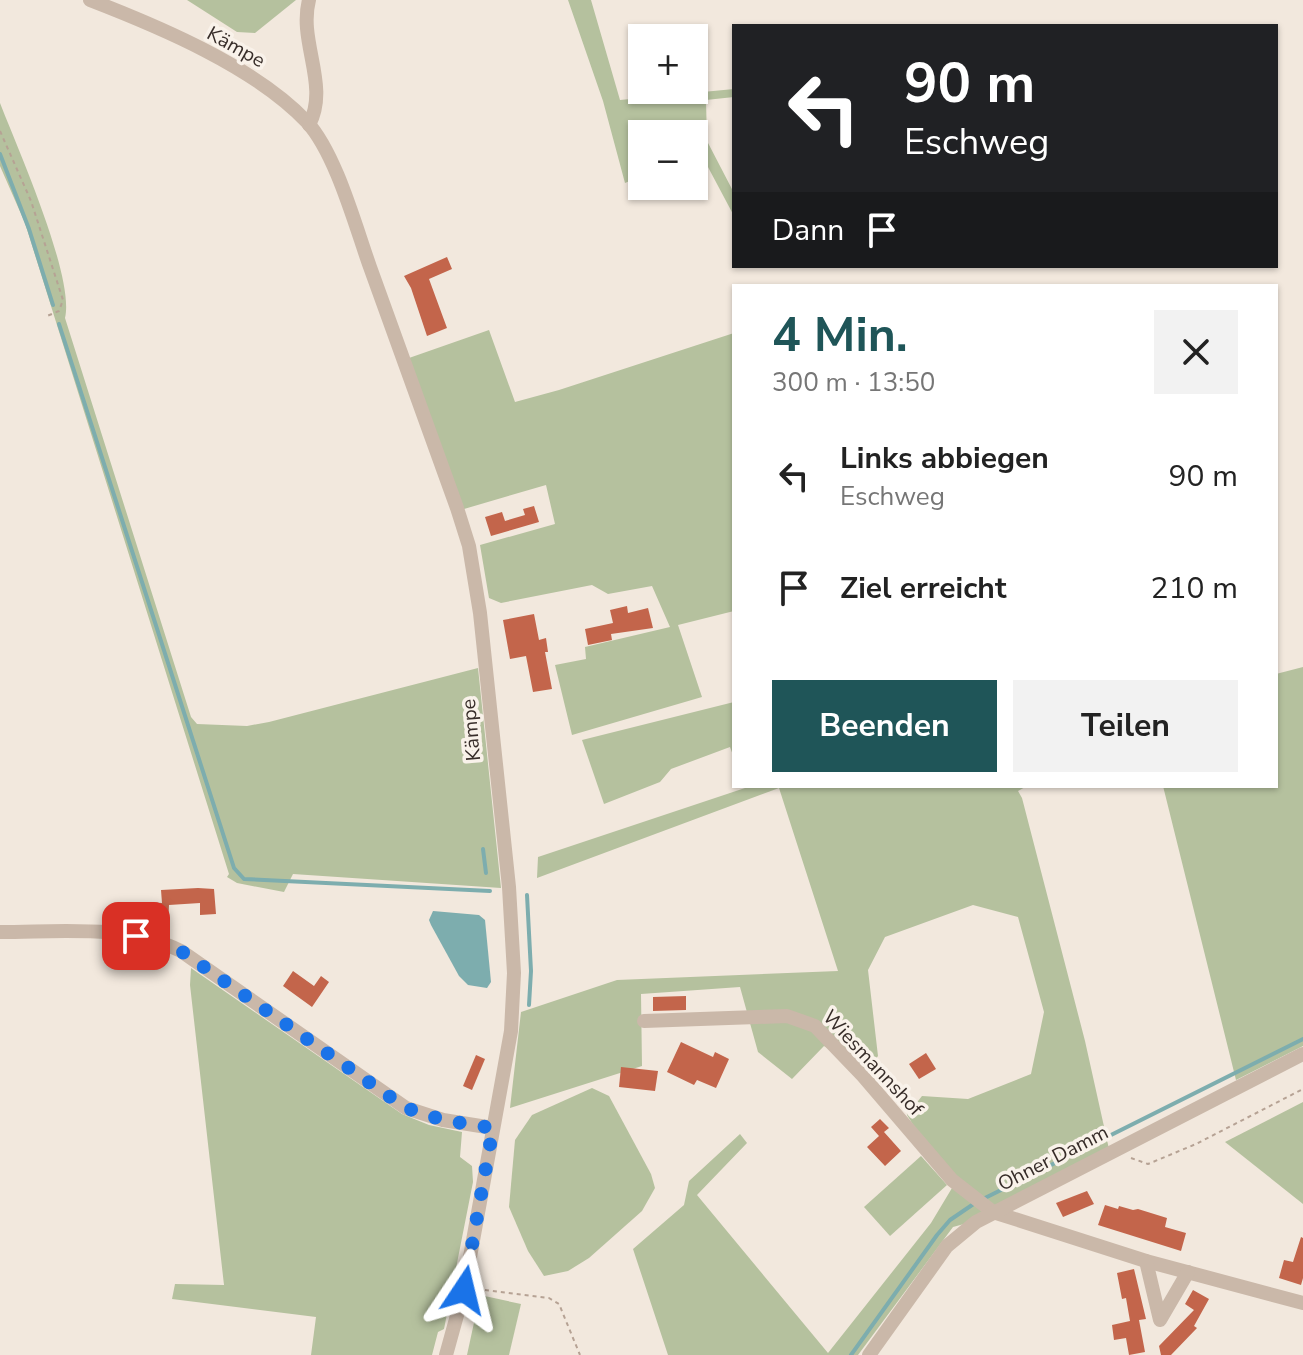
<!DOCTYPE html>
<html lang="de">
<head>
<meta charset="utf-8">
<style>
	:root { --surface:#fff; --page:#f2f2f2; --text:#222; --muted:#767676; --accent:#1f5558 }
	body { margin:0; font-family:"Nunito Sans",sans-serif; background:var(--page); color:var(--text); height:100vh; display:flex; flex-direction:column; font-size:30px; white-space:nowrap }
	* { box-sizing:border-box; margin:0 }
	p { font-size:26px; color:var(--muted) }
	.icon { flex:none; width:44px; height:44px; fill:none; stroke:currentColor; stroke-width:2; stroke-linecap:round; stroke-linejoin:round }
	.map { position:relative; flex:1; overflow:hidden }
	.sheet { position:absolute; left:732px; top:284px; width:546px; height:504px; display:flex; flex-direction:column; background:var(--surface); border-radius:0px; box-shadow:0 2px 6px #0004 }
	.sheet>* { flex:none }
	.hud { position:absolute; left:732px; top:24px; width:546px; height:244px; border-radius:0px; box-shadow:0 2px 6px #0004; background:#202124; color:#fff; overflow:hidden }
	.tools { position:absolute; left:628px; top:24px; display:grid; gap:16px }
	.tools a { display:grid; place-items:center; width:80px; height:80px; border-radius:0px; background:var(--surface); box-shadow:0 2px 6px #0004; font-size:40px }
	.pin { position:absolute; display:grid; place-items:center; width:68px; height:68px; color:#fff; margin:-34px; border-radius:16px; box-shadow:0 4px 12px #0006 }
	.me { position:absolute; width:88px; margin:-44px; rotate:10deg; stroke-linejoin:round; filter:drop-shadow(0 0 6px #0008) }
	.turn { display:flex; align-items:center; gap:28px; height:168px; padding:0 40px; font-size:36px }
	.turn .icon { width:104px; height:104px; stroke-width:2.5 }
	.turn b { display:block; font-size:56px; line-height:68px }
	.then { display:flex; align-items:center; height:76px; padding:0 40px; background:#0003; gap:16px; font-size:30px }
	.round { display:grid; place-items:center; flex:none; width:84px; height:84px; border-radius:0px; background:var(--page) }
	.head { display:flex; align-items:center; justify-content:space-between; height:136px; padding:0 40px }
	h1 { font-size:48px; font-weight:700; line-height:60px; color:var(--accent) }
	.button { display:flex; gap:16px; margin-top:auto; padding:16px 40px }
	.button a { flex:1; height:92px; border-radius:0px; background:var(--accent); color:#fff; font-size:32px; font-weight:700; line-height:92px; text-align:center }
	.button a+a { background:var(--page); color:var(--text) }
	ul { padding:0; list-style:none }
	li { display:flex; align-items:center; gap:24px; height:112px; padding:0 40px }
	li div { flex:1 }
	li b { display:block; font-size:30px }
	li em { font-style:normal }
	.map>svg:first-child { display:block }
	.green { fill:#b5c19e }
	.water { fill:#7dadae }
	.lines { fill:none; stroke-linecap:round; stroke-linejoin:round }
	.stream { stroke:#7dadae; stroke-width:4 }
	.building { fill:#c3654b }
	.path { stroke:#b6a294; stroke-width:2; stroke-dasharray:4 4; stroke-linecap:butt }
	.street { stroke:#cab8a9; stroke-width:14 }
	.route { stroke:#1a73e8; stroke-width:14; stroke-dasharray:0 25.2 }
	.labels { text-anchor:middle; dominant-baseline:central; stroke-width:7; stroke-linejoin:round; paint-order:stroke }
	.street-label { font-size:20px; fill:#372d29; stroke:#f9f2ea }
</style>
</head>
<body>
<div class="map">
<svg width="1303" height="1355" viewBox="0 0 1303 1355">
	<rect width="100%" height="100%" fill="#f2e8dd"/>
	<g class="green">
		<polygon points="187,0 296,0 255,33 237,32"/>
		<polygon points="568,0 591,0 620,100 734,89 734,97 706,100 707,141 734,193 734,216 700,152 694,154 694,134 642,134 642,176 625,183 603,101"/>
		<path d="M0,103C17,147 75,277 65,318L191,717L197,724L247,726L269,722L478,668L501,888L293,874L284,892L237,883L227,877L229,874L25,223L0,166Z"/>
		<polygon points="489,330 515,402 559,390 734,333 734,611 678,625 702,697 572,735 555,665 586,659 585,647 670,627 652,586 608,594 592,585 501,603 489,598 480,545 555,524 546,485 464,509 409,358"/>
		<polygon points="1303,667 1303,1046 1236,1080 1163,786 1276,786 1276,674"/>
		<polygon points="734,702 734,758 730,747 671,769 660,782 604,804 582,740"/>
		<polygon points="751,786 1027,786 1018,791 1022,798 1085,1041 1109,1149 975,1221 953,1227 858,1355 668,1355 633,1249 684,1205 689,1181 740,1134 747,1143 697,1195 828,1353 931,1223 952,1188 907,1115 922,1096 968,1099 1031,1074 1044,1012 1018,917 973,905 885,937 868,970 878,1056 866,1071 824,1046 792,1079 758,1052 740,987 641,994 642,1066 510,1108 521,1012 617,980 838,971 779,788 537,878 538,857"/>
		<polygon points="191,968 402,1114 429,1125 462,1132 460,1157 472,1166 473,1182 444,1329 438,1332 432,1355 311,1355 316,1317 172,1299 175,1284 224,1285 190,985"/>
		<polygon points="592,1088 609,1096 651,1174 655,1188 642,1211 589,1258 568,1271 544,1276 528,1251 509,1207 515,1140 532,1115"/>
		<polygon points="1303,1102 1303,1204 1225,1142"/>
		<polygon points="921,1156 947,1185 890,1236 864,1207"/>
		<polygon points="480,1295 521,1304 509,1355 467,1355"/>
	</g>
	<polygon class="water" points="433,911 479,915 485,920 491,982 487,988 468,985 459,976 431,925 429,920"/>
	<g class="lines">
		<g class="stream">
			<polyline points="0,154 29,229 53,305"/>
			<polyline points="59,324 234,868 244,879 490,891"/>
			<polyline points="483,849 486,873"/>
			<polyline points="527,895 531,971 529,1005"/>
			<polyline points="983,1199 1303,1039"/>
			<polyline points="851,1355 937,1235 950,1220 975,1203"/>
		</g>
	</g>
	<g class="building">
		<polygon points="447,257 452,269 429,279 447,328 427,336 411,288 404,276"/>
		<polygon points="534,506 539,522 491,536 485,517 502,512 505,521 525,515 523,509"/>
		<polygon points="627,606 628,613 648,608 653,628 611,634 612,640 588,645 585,629 613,623 610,610"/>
		<polygon points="534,614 539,640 546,638 548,652 545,652 552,689 533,692 526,656 510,659 503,620"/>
		<polygon points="198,888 214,889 216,914 200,915 200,903 169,905 168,926 147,925 148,902 162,903 161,890"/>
		<polygon points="293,971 314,986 321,976 329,982 312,1007 283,986"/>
		<polygon points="686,996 686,1010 653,1011 653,997"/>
		<polygon points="681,1042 713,1057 715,1052 729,1059 716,1088 697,1080 694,1085 667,1072"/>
		<polygon points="926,1053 936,1069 919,1079 909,1064"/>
		<polygon points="476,1055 485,1059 472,1090 463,1086"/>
		<polygon points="621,1067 658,1071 655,1091 619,1087"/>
		<polygon points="880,1119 889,1128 884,1132 901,1151 885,1166 867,1147 879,1136 871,1127"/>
		<polygon points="1087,1191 1094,1204 1063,1217 1056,1203"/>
		<polygon points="1105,1205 1118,1209 1119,1206 1133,1210 1138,1209 1167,1218 1165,1227 1186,1233 1181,1251 1098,1225"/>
		<polygon points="1301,1237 1303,1238 1303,1278 1301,1285 1279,1278 1284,1260 1293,1262"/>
		<polygon points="1134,1269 1146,1319 1139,1320 1145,1352 1129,1355 1126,1338 1114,1340 1112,1325 1130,1321 1126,1298 1122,1299 1117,1273"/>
		<polygon points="1193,1290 1209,1299 1194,1326 1197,1328 1171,1355 1161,1355 1159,1346 1194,1310 1185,1304"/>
	</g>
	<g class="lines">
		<g class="path">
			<polyline points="0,131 31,201 63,300 59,311 47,316"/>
			<polyline points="1131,1158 1148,1164 1196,1144 1303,1089"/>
			<polyline points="477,1289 549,1298 559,1304 580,1355"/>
		</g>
		<g class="street">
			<path d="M90,0C160,27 255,67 307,122C336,154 355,225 370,267C399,347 428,427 457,508L469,546L480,613L509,887L514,973L511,1031L464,1290L446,1355"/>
			<path d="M309,0C298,42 330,85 309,125"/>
			<path d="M0,932C61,932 125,924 181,951L406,1108L443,1120L493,1128"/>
			<polyline points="644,1021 787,1016 815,1026 863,1076 952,1180 993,1212 1146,1261 1303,1303"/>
			<polyline points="1146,1261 1160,1320 1188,1272"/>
			<polyline points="869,1355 947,1246 976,1222 1303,1054"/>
		</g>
	</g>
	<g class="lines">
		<polyline class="route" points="136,936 158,940 181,951 406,1108 443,1120 493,1128 464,1290"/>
	</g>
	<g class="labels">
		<g class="street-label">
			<text transform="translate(236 47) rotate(29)">Kämpe</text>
			<text transform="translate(471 730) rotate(-95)">Kämpe</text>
			<text transform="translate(873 1063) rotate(47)">Wiesmannshof</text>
			<text transform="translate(1053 1158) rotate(-27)">Ohner Damm</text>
		</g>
	</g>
</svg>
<div class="tools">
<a>+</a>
<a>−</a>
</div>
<div class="pin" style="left:136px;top:936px;background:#d93025"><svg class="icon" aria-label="arrive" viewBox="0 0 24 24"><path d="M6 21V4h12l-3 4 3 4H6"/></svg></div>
<svg class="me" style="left:464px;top:1290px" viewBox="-20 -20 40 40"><path d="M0-17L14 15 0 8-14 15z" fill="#1a73e8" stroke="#fff" stroke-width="4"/></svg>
<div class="hud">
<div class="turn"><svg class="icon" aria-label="left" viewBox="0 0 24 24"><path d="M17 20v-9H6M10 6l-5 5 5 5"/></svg><div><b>90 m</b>Eschweg</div></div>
<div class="then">Dann<svg class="icon" aria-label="arrive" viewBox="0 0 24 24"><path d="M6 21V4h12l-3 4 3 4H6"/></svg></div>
</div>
<section class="sheet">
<div class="head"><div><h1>4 Min.</h1><p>300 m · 13:50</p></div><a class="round"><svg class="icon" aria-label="close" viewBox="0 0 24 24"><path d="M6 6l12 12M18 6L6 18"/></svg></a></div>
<ul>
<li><svg class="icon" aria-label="left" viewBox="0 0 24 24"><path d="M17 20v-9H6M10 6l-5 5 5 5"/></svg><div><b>Links abbiegen</b><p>Eschweg</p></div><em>90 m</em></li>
<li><svg class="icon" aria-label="arrive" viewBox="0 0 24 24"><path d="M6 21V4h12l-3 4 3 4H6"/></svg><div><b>Ziel erreicht</b></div><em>210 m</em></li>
</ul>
<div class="button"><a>Beenden</a><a>Teilen</a></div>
</section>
</div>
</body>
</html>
